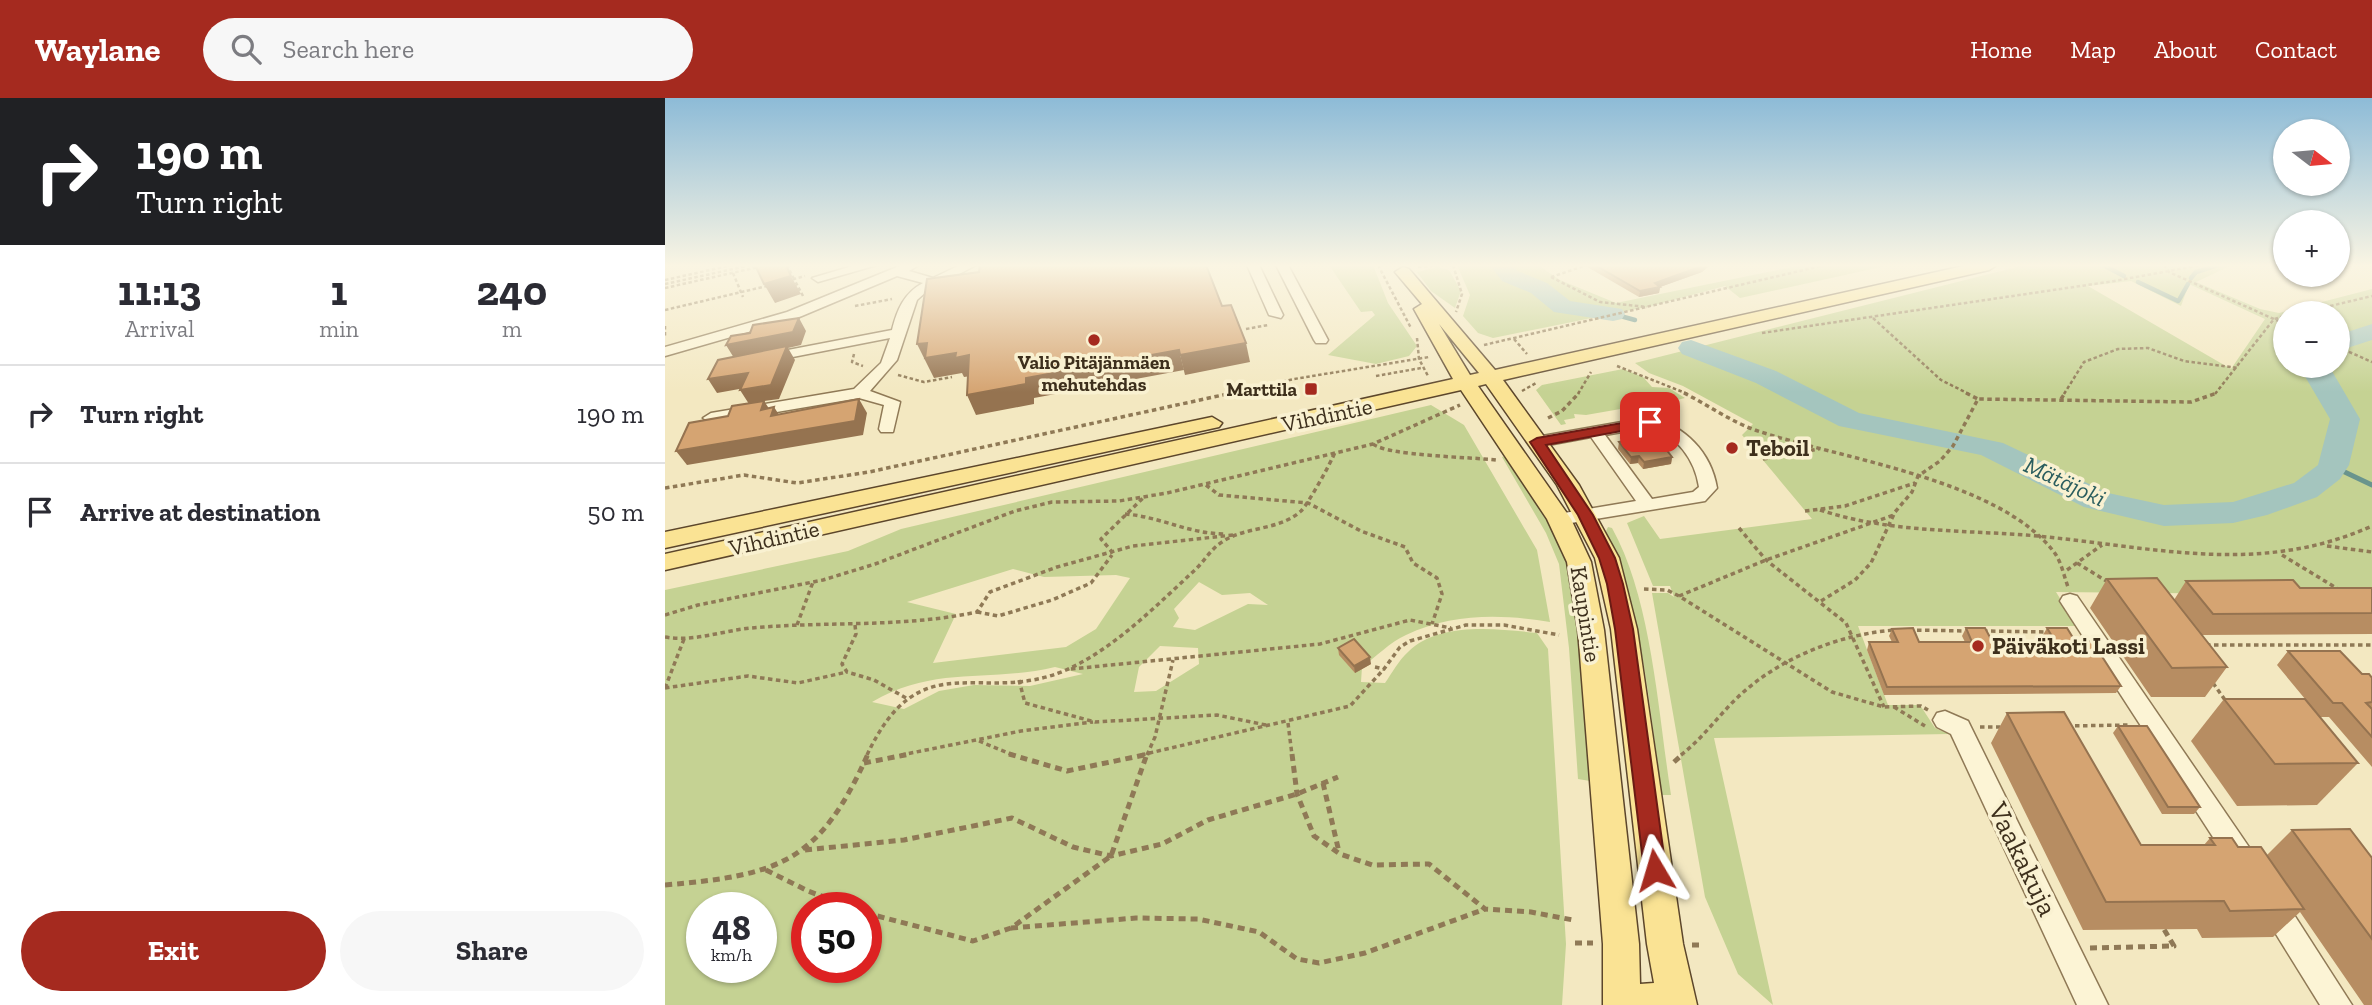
<!DOCTYPE html>
<html lang="en">
<head>
<meta charset="utf-8">
<style>
	:root { --surface:#fff; --page:#f7f7f7; --text:#2b2b33; --muted:#7c7c81; --line:#e1e1e2; --accent:#a52a1f }
	body { margin:0; font-family:"Zilla Slab",serif; background:var(--page); color:var(--text); height:100vh; display:flex; flex-direction:column; font-size:26px; white-space:nowrap }
	* { box-sizing:border-box; margin:0 }
	p { font-size:23px; color:var(--muted) }
	.icon { flex:none; width:38px; height:38px; fill:none; stroke:currentColor; stroke-width:2; stroke-linecap:round; stroke-linejoin:round }
	.map { position:relative; flex:1; overflow:hidden }
	.sheet { display:flex; flex-direction:column; background:var(--surface); width:665px }
	.sheet>* { flex:none }
	.top-card { background:#202124; color:#fff; overflow:hidden }
	.needle { width:46px; rotate:106deg }
	.buttons { position:absolute; left:1608px; top:21px; display:grid; gap:14px }
	.buttons a { display:grid; place-items:center; width:77px; height:77px; border-radius:50%; background:var(--surface); box-shadow:0 2px 5px #0004; font-size:35px }
	.speed { position:absolute; left:21px; top:794px; display:flex; gap:14px; font-size:35px; font-weight:700; text-align:center }
	.speed>* { display:grid; place-content:center; width:91px; height:91px; border-radius:50%; background:var(--surface); box-shadow:0 2px 5px #0004; line-height:1 }
	.speed small { font-size:18px; font-weight:400 }
	.speed .limit { border:10px solid #d22; background:#fff; color:#111 }
	.pin { position:absolute; display:grid; place-items:center; width:60px; height:60px; color:#fff; margin:-30px; border-radius:14px; box-shadow:0 4px 10px #0006 }
	.me { position:absolute; width:77px; margin:-38px; rotate:353deg; stroke-linejoin:round; filter:drop-shadow(0 0 5px #0008) }
	.turn { display:flex; align-items:center; gap:24px; height:147px; padding:0 21px; font-size:32px }
	.turn .icon { width:91px; height:91px; stroke-width:2.5 }
	.turn b { display:block; font-size:49px; line-height:60px }
	.eta { display:flex; justify-content:space-evenly; align-items:center; height:119px; text-align:center }
	.eta b { font-size:42px; font-weight:700; line-height:49px }
	.action { display:flex; gap:14px; margin-top:auto; padding:14px 21px }
	.action a { flex:1; height:80px; border-radius:42px; background:var(--accent); color:#fff; font-size:28px; font-weight:700; line-height:80px; text-align:center }
	.action a+a { background:var(--page); color:var(--text) }
	ul { padding:0; list-style:none }
	li { display:flex; align-items:center; gap:21px; height:98px; padding:0 21px; border-top:2px solid var(--line) }
	li div { flex:1 }
	li b { display:block; font-size:26px }
	li em { font-style:normal }
	header { display:flex; align-items:center; gap:42px; box-sizing:border-box; height:98px; padding:0 35px; background:var(--accent); color:#fff }
	header strong { font-size:33px }
	nav { display:flex; gap:38px; margin-inline-start:auto; font-size:24px }
	.search { width:490px; height:63px; background:var(--page); display:flex; align-items:center; gap:18px; box-sizing:border-box; padding:0 24px; border-radius:38px; color:var(--muted); font-size:26px }
	main { display:flex; flex:1; min-height:0 }
	.map>svg:first-child { display:block }
	.green { fill:#c5d293; fill-rule:evenodd }
	.lines { fill:none; stroke-linecap:round; stroke-linejoin:round }
	.stream-far1 { stroke:#69948d; stroke-width:4.5 }
	.stream { stroke:#69948d; stroke-width:5 }
	.river { fill:#a4c5be; fill-rule:evenodd }
	.minor-casing { stroke:#8f7956; stroke-width:3 }
	.major-casing { stroke:#5c462b; stroke-width:3 }
	.path-far2 { stroke:#8f7956; stroke-width:2.5; stroke-dasharray:3.5 2.5; stroke-linecap:butt }
	.path-far1 { stroke:#8f7956; stroke-width:3.5; stroke-dasharray:4.5 3.5; stroke-linecap:butt }
	.path { stroke:#8f7956; stroke-width:5; stroke-dasharray:7 5; stroke-linecap:butt }
	.minor { fill:#fcf4d5; fill-rule:evenodd }
	.major { fill:#fae394; fill-rule:evenodd }
	.wall { fill:#b78d62 }
	.shaded-wall { fill:#957350 }
	.building { fill:#d5a472; stroke:#957350; stroke-width:2 }
	.route { fill:#a52a1f; stroke:#6b1b14; stroke-width:2 }
	.poi-dot { fill:#a52a1f; stroke:#f9f1d1; stroke-width:2.5 }
	.labels { text-anchor:middle; dominant-baseline:central; stroke-width:7; stroke-linejoin:round; paint-order:stroke }
	.far-poi-label { font-size:19px; font-weight:bold; fill:#3d2f1c; stroke:#f9f1d1 }
	.street-label { font-size:23px; fill:#3d2f1c; stroke:#f9f1d1 }
	.poi-label { font-size:23px; font-weight:bold; fill:#3d2f1c; stroke:#f9f1d1; text-anchor:start }
	.water-label { font-size:24px; font-style:italic; fill:#2a5d5e; stroke:#f9f1d1 }
	.near-street-label { font-size:28px; fill:#3d2f1c; stroke:#f9f1d1 }
</style>
</head>
<body>
<header>
<strong>Waylane</strong>
<div class="search"><svg class="icon" aria-label="search" viewBox="0 0 24 24"><circle cx="10" cy="10" r="6"/><path d="M15 15l6 6"/></svg>Search here</div>
<nav><a>Home</a><a>Map</a><a>About</a><a>Contact</a></nav>
</header>
<main>
<section class="sheet">
<div class="top-card">
<div class="turn"><svg class="icon" aria-label="right" viewBox="0 0 24 24"><path d="M7 20v-9h11M14 6l5 5-5 5"/></svg><div><b>190 m</b>Turn right</div></div>
</div>
<div class="eta">
<div><b>11:13</b><p>Arrival</p></div>
<div><b>1</b><p>min</p></div>
<div><b>240</b><p>m</p></div>
</div>
<ul>
<li><svg class="icon" aria-label="right" viewBox="0 0 24 24"><path d="M7 20v-9h11M14 6l5 5-5 5"/></svg><div><b>Turn right</b></div><em>190 m</em></li>
<li><svg class="icon" aria-label="arrive" viewBox="0 0 24 24"><path d="M6 21V4h12l-3 4 3 4H6"/></svg><div><b>Arrive at destination</b></div><em>50 m</em></li>
</ul>
<div class="action"><a>Exit</a><a>Share</a></div>
</section>
<div class="map">
<svg width="1707" height="907" viewBox="0 0 1707 907">
	<rect width="100%" height="100%" fill="#f3e8c1"/>
	<g class="green">
		<polygon points="664,167 708,167 723,205 752,248 744,258 711,266 663,257 710,217 707,213 696,214"/>
		<polygon points="792,167 873,167 895,182 951,205 1137,167 1225,167 1075,200 1060,188 986,208 828,240 813,235 798,218 805,197"/>
		<path d="M1360,167H1567L1531,184L1595,211L1614,215L1707,191V497L1391,494L1412,528H1193L1223,607H1255L1270,630L1284,636L1049,640L1108,907L1073,876L1040,799L987,495H1003L1009,499L1005,488H988L962,425L979,418L995,441L1147,421L1077,337L1088,326L1018,288L984,275L970,265ZM1466,183L1516,208L1524,186L1600,221L1566,271L1423,188ZM1620,215H1673V268H1620Z"/>
		<polygon points="772,169 784,172 796,193 790,210 766,193 752,174"/>
		<polygon points="958,271 978,279 987,289 1004,290 1020,300 1008,303 992,295 980,300 984,306 921,317 909,316 910,320 899,322 901,326 896,327 871,292 877,287"/>
		<path d="M766,307L799,327L872,452L885,524C836,516 788,515 741,537C725,544 711,559 697,569L696,584L720,585C727,575 734,562 743,554C774,523 833,531 872,535L883,551L901,846L897,907H0V492L183,453L236,431ZM348,471L379,479L451,477L465,480L431,531L401,549L268,565L291,516L242,504ZM534,484L557,497L585,495L603,507L583,506L530,532L508,529L514,520L509,511ZM495,548L533,550L534,566L491,593L469,594L474,569ZM390,569L418,576L365,588L309,587L274,593L239,611L207,604C271,567 324,585 390,569ZM37,810H96V870H37ZM142,810H201V870H142Z"/>
		<polygon points="840,358 861,383 897,444 911,490 925,683 913,681 904,550 894,466 881,435 837,359"/>
		<path d="M943,429L947,430C987,502 993,614 1006,697H997C984,607 978,516 941,433Z"/>
	</g>
	<g class="lines">
		<g class="stream-far1">
			<polyline points="1438,167 1459,178"/>
			<polyline points="1526,180 1531,174 1553,167"/>
			<polyline points="1473,184 1513,203"/>
			<polyline points="1514,202 1523,186"/>
			<polyline points="948,216 970,222"/>
		</g>
		<polyline class="stream" points="1667,368 1707,387"/>
		<g class="river">
			<polygon points="825,167 848,167 853,173 882,185 905,203 957,211 960,216 957,221 948,223 889,214 866,195 837,183"/>
			<polygon points="1707,226 1707,242 1673,253 1673,237"/>
			<polygon points="1026,242 1111,273 1194,315 1338,345 1443,395 1499,407 1568,404 1629,385 1653,367 1665,321 1638,275 1638,268 1664,268 1695,321 1684,367 1675,381 1652,399 1602,417 1568,425 1499,428 1419,409 1316,357 1174,328 1091,285 1017,256 1013,250 1017,244"/>
		</g>
		<g class="minor-casing">
			<g id="minor">
				<polygon points="191,167 212,167 153,184 147,180"/>
				<path d="M237,167H254L244,173L268,180L295,167H311L261,194L252,202L232,262L205,293L235,304L228,334H216L214,331L219,307L194,300L46,325L38,320L46,315L189,291L216,265L225,240L102,264L95,260L102,256L227,232C232,212 239,195 258,185L232,178L132,220L0,258V249L122,214Z"/>
				<polygon points="582,167 594,167 618,217 616,220 604,217"/>
				<polygon points="611,167 623,167 663,242 661,245 651,245 649,242"/>
				<path d="M985,319C1020,328 1046,354 1052,390L1040,403L1034,404L894,427L887,425L885,421L887,417L971,403L926,339L872,349L864,344L866,340ZM985,329C1012,337 1030,362 1034,389L1028,394L987,401L940,337Z"/>
				<polygon points="1405,496 1412,498 1586,752 1590,761 1586,770 1577,773 1568,770 1395,503 1398,498"/>
				<polygon points="1280,613 1303,623 1443,907 1412,907 1286,636 1272,629 1268,622 1272,615"/>
				<polygon points="1607,794 1617,798 1687,907 1655,907 1593,807 1597,798"/>
			</g>
		</g>
		<g class="major-casing">
			<g id="major">
				<path d="M1303,167H1332L1324,172L838,282L914,387L954,460L972,531L1018,846L1032,907H938V846L913,532L902,464L882,421L796,292L0,472V456L788,281L749,211L757,206L730,174L738,169L744,171L830,272ZM774,226L814,275L805,277ZM821,286L892,387L930,460L946,531L982,846L989,885L975,886L974,846L939,532L926,464L906,421L813,288Z"/>
				<polygon points="547,319 557,325 554,329 0,450 0,434"/>
			</g>
		</g>
		<g class="path-far2">
			<polyline points="122,167 129,181"/>
			<polyline points="713,167 746,230"/>
			<polyline points="788,167 797,196 791,214"/>
			<polyline points="1499,167 1504,174 1620,226"/>
			<polyline points="753,169 777,167"/>
			<polyline points="68,175 78,199"/>
			<polyline points="886,179 935,204 982,209"/>
			<polyline points="886,179 922,167"/>
			<polyline points="0,182 67,167"/>
			<polyline points="0,186 86,167"/>
			<polyline points="0,190 102,167"/>
			<polyline points="138,198 129,181 140,178"/>
			<polyline points="190,208 227,201"/>
			<polyline points="0,212 102,188"/>
			<polyline points="1636,215 1707,198"/>
			<polyline points="1208,220 1276,282 1304,296"/>
			<polyline points="0,228 0,238"/>
			<polyline points="581,231 603,227"/>
			<polyline points="1097,235 1449,183 1536,167"/>
			<polyline points="752,240 754,261 763,278"/>
			<polyline points="849,241 862,256"/>
			<polyline points="819,247 1160,167"/>
			<polyline points="1673,249 1707,264"/>
			<polyline points="189,256 187,264 198,268"/>
			<polyline points="952,268 1023,296"/>
			<polyline points="233,277 259,284 287,279"/>
			<polyline points="711,278 756,270"/>
			<polyline points="857,293 871,285"/>
			<polyline points="559,296 629,281 764,259"/>
			<polyline points="913,296 926,274"/>
			<polyline points="1399,296 1419,264 1453,251 1483,250 1519,263 1574,270"/>
			<polyline points="1550,296 1609,221 1620,218"/>
		</g>
		<g class="path-far1">
			<path d="M1019,295C1043,307 1065,323 1090,332C1175,361 1333,381 1389,454C1396,463 1399,478 1403,489"/>
			<polyline points="1301,295 1313,301"/>
			<polyline points="1396,301 1400,295"/>
			<polyline points="883,320 897,313 914,295"/>
			<path d="M708,346C723,358 806,359 831,362"/>
			<polyline points="1098,361 1154,351"/>
			<polyline points="541,387 554,397 643,405 696,433 740,449 748,465 772,480 777,496 767,526"/>
			<polyline points="0,390 79,377 132,385 204,374 567,295"/>
			<path d="M1155,412C1222,434 1291,432 1361,437C1481,447 1591,480 1707,428"/>
			<polyline points="1140,413 1180,408 1250,385"/>
			<path d="M460,416C497,419 523,436 561,436"/>
			<polyline points="1074,430 1101,462 1181,525 1219,609"/>
			<polyline points="1662,448 1707,454"/>
			<polyline points="448,455 436,441 479,399"/>
			<polyline points="1617,457 1673,491"/>
			<polyline points="1412,465 1443,484"/>
			<polyline points="1402,472 1437,447"/>
			<polyline points="979,491 1002,492 1014,498 1167,594 1219,609 1256,608 1263,612"/>
			<polyline points="1014,498 1101,462 1229,417"/>
			<polyline points="1156,503 1190,482 1206,465 1230,414 1247,394 1253,378 1275,363 1288,348 1313,301 1526,304 1552,295"/>
			<polyline points="312,514 333,518 387,502 426,485 447,457"/>
			<polyline points="0,517 33,507 158,482 210,466 350,413 387,404 454,403 502,395 708,346 795,307"/>
			<polyline points="132,527 148,484"/>
			<polyline points="190,527 191,536 177,566 182,574 209,582 241,600"/>
			<polyline points="1244,532 1303,533"/>
			<polyline points="1318,533 1384,534"/>
			<path d="M0,539C29,544 56,533 86,530C162,523 237,530 312,514L325,494L392,469L468,448L568,437"/>
			<polyline points="1541,547 1707,547"/>
			<polyline points="710,569 719,571 735,549 745,543 801,527 839,527 894,537"/>
			<polyline points="406,571 655,546 745,522 786,530"/>
			<polyline points="354,582 360,605 430,624 552,617 601,627"/>
			<polyline points="1548,585 1560,602"/>
			<polyline points="0,590 83,578 133,585 182,574"/>
			<polyline points="0,590 19,541"/>
			<polyline points="1229,609 1260,628"/>
			<polyline points="623,625 627,657"/>
			<polyline points="1402,628 1465,627"/>
			<polyline points="1315,629 1339,629"/>
			<polyline points="314,643 348,657"/>
			<path d="M202,657C256,542 316,609 401,572C449,551 493,506 531,471C540,462 546,451 557,444C580,428 614,433 636,413C643,406 666,365 670,354"/>
			<polyline points="236,657 356,633 428,624"/>
			<polyline points="476,657 685,608 719,571"/>
			<polyline points="482,657 490,639 508,562"/>
			<path d="M1016,657C1038,640 1053,618 1073,599C1114,560 1175,536 1230,532"/>
		</g>
		<g class="path">
			<polyline points="344,656 402,673 484,656"/>
			<polyline points="627,656 632,696 649,738 675,756 707,767 764,766 820,811 866,814 908,822"/>
			<polyline points="1009,664 1018,656"/>
			<polyline points="199,665 245,656"/>
			<polyline points="658,685 674,754"/>
			<polyline points="140,752 239,742 347,720 408,749 446,758 497,746 543,722 632,696 673,679"/>
			<polyline points="101,772 143,793 189,810"/>
			<path d="M0,787C115,777 154,765 203,656"/>
			<polyline points="201,815 308,843 346,830 446,758 482,656"/>
			<polyline points="346,830 471,820 533,821 594,834 632,861 654,865 700,855 820,811"/>
			<polyline points="910,845 928,845"/>
			<polyline points="1027,847 1038,847"/>
			<polyline points="1425,850 1509,848 1497,828"/>
		</g>
		<use href="#minor" class="minor"/>
		<use href="#major" class="major"/>
	</g>
	<g class="wall">
		<polygon points="919,167 1045,167 1037,174 995,189 994,195 974,199"/>
		<polygon points="954,344 1007,359 1006,366 978,371 973,365 965,366 953,351"/>
		<polygon points="1442,481 1509,502 1521,483 1635,490 1707,490 1707,536 1537,537 1562,569 1540,599 1486,599 1425,510"/>
		<polygon points="1301,530 1327,543 1381,543 1378,537 1382,530 1410,543 1456,588 1451,595 1219,597 1202,552 1204,544 1227,544 1224,538 1227,531 1254,544 1300,544 1297,538"/>
		<polygon points="673,550 706,566 690,575 674,557"/>
		<polygon points="1623,553 1707,580 1707,669 1664,619 1655,619 1612,567"/>
		<polygon points="1559,601 1693,665 1652,707 1572,708 1526,643"/>
		<polygon points="1342,615 1476,747 1539,747 1545,740 1602,757 1627,732 1707,760 1707,907 1699,907 1635,814 1608,839 1537,840 1532,831 1418,832 1326,645"/>
		<polygon points="1453,628 1535,709 1529,716 1497,716 1448,635"/>
	</g>
	<g class="shaded-wall">
		<polygon points="1040,167 1045,167 1037,174 995,189 994,195 974,199 975,193 990,185"/>
		<polygon points="126,178 136,196 110,205 99,186"/>
		<polygon points="134,220 141,233 136,247 123,250 130,262 114,301 99,303 107,315 109,309 118,323 84,306 75,292 106,287 69,260 61,247"/>
		<polygon points="262,245 291,255 304,257 313,277 299,279 297,275 269,280 252,246"/>
		<polygon points="581,245 585,264 520,277 515,257"/>
		<polygon points="514,252 519,272 369,300 369,306 311,317 302,297 361,280"/>
		<polygon points="83,275 91,288 52,295 43,281"/>
		<polygon points="194,301 202,315 198,337 22,367 11,353"/>
		<polygon points="974,358 973,365 965,366 966,359"/>
		<polygon points="1007,359 1006,366 978,371 979,364"/>
		<polygon points="705,559 706,566 690,575 689,568"/>
	</g>
	<g class="building">
		<polygon points="90,167 121,167 126,178 99,186"/>
		<polygon points="315,167 541,167 557,208 566,207 581,245 515,257 514,252 361,280 361,286 302,297 304,257 290,260 291,255 260,260 262,245 252,246 262,181 314,174"/>
		<polygon points="930,167 1040,167 990,185 995,189 975,193"/>
		<polygon points="134,220 128,234 61,247 66,238 85,235 88,227"/>
		<polygon points="122,248 106,287 75,292 83,275 43,281 53,262"/>
		<polygon points="194,301 190,323 11,353 24,325 63,318 67,308 99,303 96,312 109,309 106,318"/>
		<polygon points="990,337 1007,359 979,364 974,358 966,359 954,344"/>
		<polygon points="1492,480 1562,569 1507,570 1442,481"/>
		<polygon points="1628,482 1635,490 1707,490 1707,515 1548,516 1521,483"/>
		<polygon points="1248,530 1254,544 1307,544 1301,530 1320,530 1327,543 1390,543 1382,530 1402,530 1410,543 1427,543 1456,588 1222,589 1204,544 1233,544 1227,531"/>
		<polygon points="689,541 705,559 689,568 673,550"/>
		<polygon points="1623,553 1675,553 1697,576 1704,576 1707,580 1707,604 1701,605 1707,611 1707,639 1677,605 1668,605"/>
		<polygon points="1559,601 1640,601 1693,665 1610,666"/>
		<polygon points="1399,614 1476,747 1550,747 1545,740 1567,740 1573,749 1596,749 1639,811 1565,813 1559,803 1441,804 1342,615"/>
		<polygon points="1453,628 1482,628 1535,709 1503,709"/>
		<polygon points="1685,731 1707,760 1707,841 1627,732"/>
	</g>
	<linearGradient id="sky" x2="0" y2="1"><stop stop-color="#8dbbd7"/><stop offset="0.57" stop-color="#faf5e3"/><stop offset="1" stop-color="#faf5e3" stop-opacity="0"/></linearGradient>
	<rect width="1707" height="294" fill="url(#sky)"/>
	<polygon class="route" points="985,320 989,322 989,327 881,347 928,417 950,460 958,486 968,531 1001,772 998,779 990,782 982,779 979,772 950,531 942,486 934,460 913,417 865,344 872,340"/>
	<g class="poi-dot">
		<circle cx="429" cy="242" r="7"/>
		<rect x="639" y="284" width="14" height="14" rx="3.5"/>
		<circle cx="1067" cy="350" r="7"/>
		<circle cx="1313" cy="548" r="7"/>
	</g>
	<g class="labels">
		<g class="far-poi-label">
			<text x="429" y="264">Valio Pitäjänmäen<tspan x="429" dy="22">mehutehdas</tspan></text>
			<text x="632" y="291" text-anchor="end">Marttila</text>
		</g>
		<g class="street-label">
			<text transform="translate(662 317) rotate(-12)">Vihdintie</text>
			<text transform="translate(109 440) rotate(-13)">Vihdintie</text>
			<text transform="translate(921 516) rotate(81)">Kaupintie</text>
		</g>
		<g class="poi-label">
			<text x="1081" y="350">Teboil</text>
			<text x="1327" y="548">Päiväkoti Lassi</text>
		</g>
		<g class="water-label">
			<text transform="translate(1400 383) rotate(25)">Mätäjoki</text>
		</g>
		<g class="near-street-label">
			<text transform="translate(1358 761) rotate(64)">Vaakakuja</text>
		</g>
	</g>
</svg>
<div class="buttons">
<a><svg class="needle" viewBox="-14 -14 28 28"><path d="M0-13l5 13h-10z" fill="#e53935"/><path d="M0 13l5-13h-10z" fill="#7c7c81"/></svg></a>
<a>+</a>
<a>−</a>
</div>
<div class="speed"><div>48<small>km/h</small></div><div class="limit">50</div></div>
<div class="pin" style="left:985px;top:324px;background:#d93025"><svg class="icon" aria-label="arrive" viewBox="0 0 24 24"><path d="M6 21V4h12l-3 4 3 4H6"/></svg></div>
<svg class="me" style="left:990px;top:772px" viewBox="-20 -20 40 40"><path d="M0-17L14 15 0 8-14 15z" fill="#a52a1f" stroke="#fff" stroke-width="4"/></svg>
</div>
</main>
</body>
</html>
